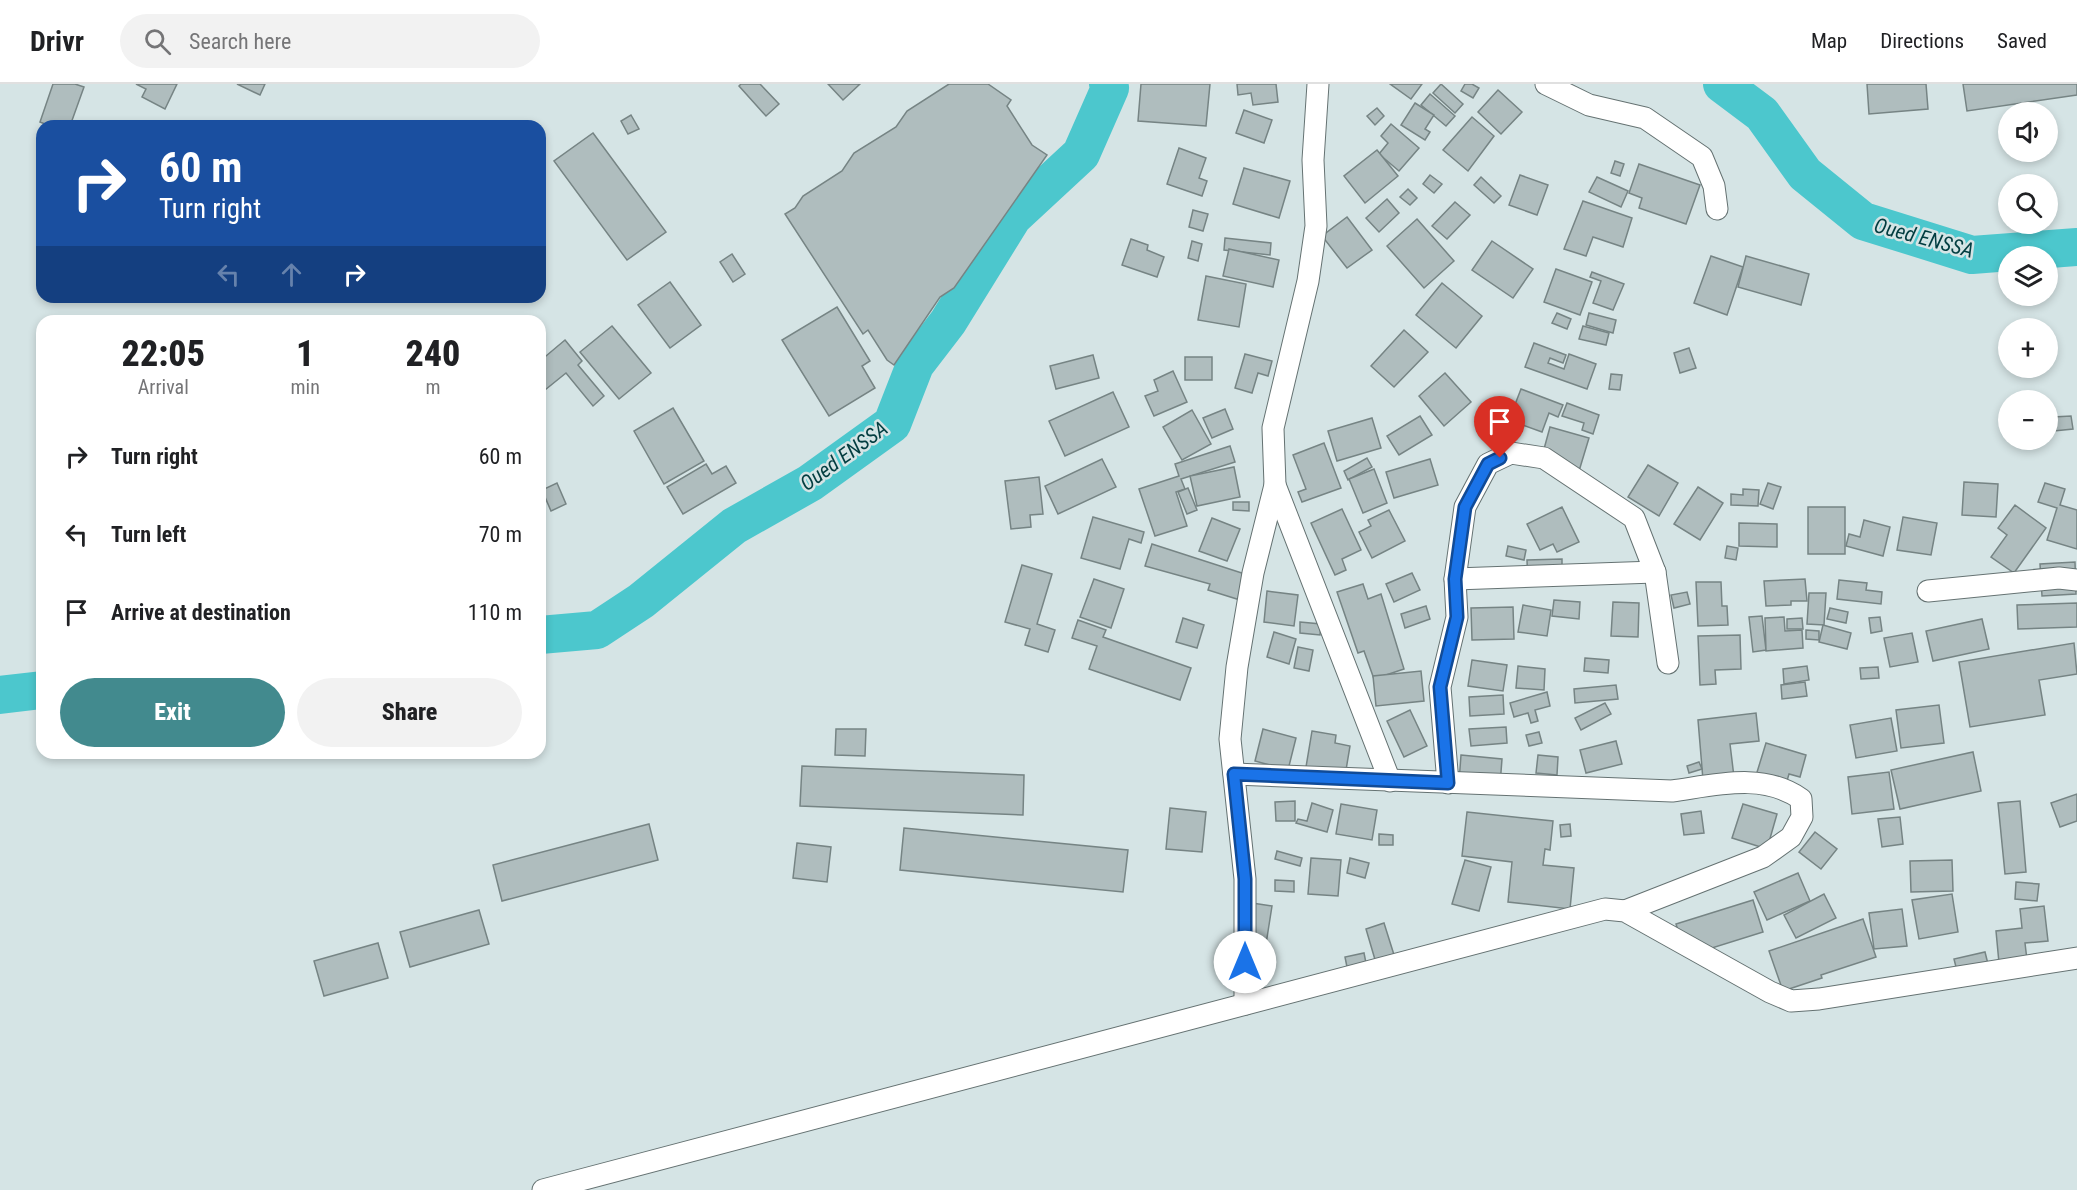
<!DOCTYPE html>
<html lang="en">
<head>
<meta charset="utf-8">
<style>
	:root { --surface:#fff; --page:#f2f2f2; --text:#202124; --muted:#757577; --line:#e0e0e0; --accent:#428a8e }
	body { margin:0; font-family:"Roboto Condensed",sans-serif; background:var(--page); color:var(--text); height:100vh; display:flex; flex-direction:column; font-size:22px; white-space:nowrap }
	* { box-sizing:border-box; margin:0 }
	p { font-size:20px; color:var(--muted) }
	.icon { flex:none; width:33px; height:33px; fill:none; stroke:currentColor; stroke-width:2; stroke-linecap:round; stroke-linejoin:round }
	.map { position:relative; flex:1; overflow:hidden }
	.side { position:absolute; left:36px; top:231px; width:510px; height:444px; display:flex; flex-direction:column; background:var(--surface); border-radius:18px; box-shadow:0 3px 9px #0003 }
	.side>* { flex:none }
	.guide { position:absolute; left:36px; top:36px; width:510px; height:183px; border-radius:18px; box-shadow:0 3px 9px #0003; background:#1a4fa0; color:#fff; overflow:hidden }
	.tools { position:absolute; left:1998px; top:18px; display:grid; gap:12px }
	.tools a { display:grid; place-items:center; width:60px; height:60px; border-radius:50%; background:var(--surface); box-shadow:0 3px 9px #0003; font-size:30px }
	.pin { position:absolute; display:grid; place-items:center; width:51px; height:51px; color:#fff; margin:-62px -26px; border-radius:50% 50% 50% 0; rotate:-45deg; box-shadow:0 0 6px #0007 }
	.pin .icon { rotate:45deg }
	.me { position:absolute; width:66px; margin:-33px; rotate:0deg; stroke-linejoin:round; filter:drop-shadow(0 0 4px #0008) }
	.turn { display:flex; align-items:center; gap:21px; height:126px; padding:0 24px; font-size:27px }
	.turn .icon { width:78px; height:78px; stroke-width:2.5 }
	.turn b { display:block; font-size:42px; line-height:51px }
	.lanes { display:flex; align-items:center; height:57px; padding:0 24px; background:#0003; justify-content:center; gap:30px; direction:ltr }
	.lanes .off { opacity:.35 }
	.eta { display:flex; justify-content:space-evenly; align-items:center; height:102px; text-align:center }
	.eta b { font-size:36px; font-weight:800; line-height:42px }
	.action { display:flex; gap:12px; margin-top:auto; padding:12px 24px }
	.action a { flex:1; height:69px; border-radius:36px; background:var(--accent); color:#fff; font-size:24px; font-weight:800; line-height:69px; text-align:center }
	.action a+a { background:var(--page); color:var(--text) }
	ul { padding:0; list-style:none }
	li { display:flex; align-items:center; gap:18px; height:78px; padding:0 24px }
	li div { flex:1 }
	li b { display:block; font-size:22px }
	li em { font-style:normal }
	header { display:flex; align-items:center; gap:36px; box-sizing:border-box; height:84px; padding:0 30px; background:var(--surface); border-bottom:2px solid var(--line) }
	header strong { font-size:28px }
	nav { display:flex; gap:33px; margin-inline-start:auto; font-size:21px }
	.search { width:420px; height:54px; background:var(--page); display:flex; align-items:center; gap:15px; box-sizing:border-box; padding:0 21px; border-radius:33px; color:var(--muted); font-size:22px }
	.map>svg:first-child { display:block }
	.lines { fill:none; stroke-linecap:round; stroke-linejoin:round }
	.river { stroke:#4cc7cd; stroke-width:38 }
	.building { fill:#afbdbe; stroke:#768484; stroke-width:1.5 }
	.minor-casing { stroke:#657272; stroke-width:23 }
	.minor { stroke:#fff; stroke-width:21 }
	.route-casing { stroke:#114b97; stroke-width:15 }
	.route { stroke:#1a73e8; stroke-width:10 }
	.labels { text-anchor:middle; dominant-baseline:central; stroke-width:5; stroke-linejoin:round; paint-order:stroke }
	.water-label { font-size:21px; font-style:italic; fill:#023d40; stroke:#d5e4e5 }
</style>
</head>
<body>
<header>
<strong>Drivr</strong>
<div class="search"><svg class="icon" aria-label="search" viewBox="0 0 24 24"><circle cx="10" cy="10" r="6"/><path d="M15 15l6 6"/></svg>Search here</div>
<nav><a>Map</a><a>Directions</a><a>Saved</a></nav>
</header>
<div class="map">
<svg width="2077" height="1106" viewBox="0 0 2077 1106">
	<rect width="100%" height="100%" fill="#d5e4e5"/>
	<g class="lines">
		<g class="river">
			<polyline points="1722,0 1762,30 1805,90 1863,137 1972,171 2077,163"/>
			<polyline points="540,551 597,546 641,517 734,442 810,399 892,340 915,281 948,238 1013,133 1081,70 1110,4 1108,0"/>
			<polyline points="0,611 42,606"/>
		</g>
	</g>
	<g class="building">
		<polygon points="53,0 75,0 84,3 70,42 50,42 40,38"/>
		<polygon points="136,0 177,0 165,25 142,13 146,5"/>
		<polygon points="237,0 265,0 260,11"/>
		<polygon points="741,0 760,0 779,20 766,32 739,2"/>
		<polygon points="828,0 860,0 843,16"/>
		<polygon points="949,0 988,0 1011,16 1007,22 1032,61 1047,71 954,204 940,213 894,281 887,276 868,246 863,250 785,130 795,124 803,112 842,87 854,69 896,43 907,27"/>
		<polygon points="1141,0 1210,0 1206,42 1138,37"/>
		<polygon points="1237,0 1276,0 1278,18 1253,21 1251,9 1238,11"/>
		<polygon points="1390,0 1422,0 1411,15"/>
		<polygon points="1441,0 1463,20 1455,29 1433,9"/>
		<polygon points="1465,0 1472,0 1479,4 1473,14 1461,7"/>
		<polygon points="1867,0 1926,0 1928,25 1869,30"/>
		<polygon points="1963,0 2077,0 2077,11 1967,27"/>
		<polygon points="1498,6 1522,28 1501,50 1478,28"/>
		<polygon points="1430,10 1455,32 1446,42 1421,21"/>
		<polygon points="1415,19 1434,31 1425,45 1430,48 1425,56 1401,41"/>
		<polygon points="1377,24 1384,32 1375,41 1367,32"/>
		<polygon points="1244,26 1272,36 1264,59 1236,49"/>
		<polygon points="631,31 639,45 628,50 621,37"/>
		<polygon points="1472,33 1494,52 1468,87 1443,66"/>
		<polygon points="1391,40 1419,64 1399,87 1379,70 1388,59 1381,52"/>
		<polygon points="593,49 666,148 627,176 554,77"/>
		<polygon points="1179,64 1206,74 1199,94 1207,97 1202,112 1167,100"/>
		<polygon points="1377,66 1398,92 1365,119 1344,92"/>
		<polygon points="1615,77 1624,80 1620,92 1611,89"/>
		<polygon points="1639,80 1700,101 1686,140 1639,124 1642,114 1629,109"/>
		<polygon points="1244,84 1290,97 1279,134 1233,120"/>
		<polygon points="1430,91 1442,100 1434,109 1423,100"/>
		<polygon points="1520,91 1548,101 1537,131 1509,121"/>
		<polygon points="1481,93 1501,112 1494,119 1474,101"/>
		<polygon points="1597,93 1628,107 1621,123 1589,108"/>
		<polygon points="1408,105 1417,114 1410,121 1400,113"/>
		<polygon points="1387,115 1399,129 1379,148 1366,134"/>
		<polygon points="1583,117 1632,134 1623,163 1593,153 1586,172 1564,165"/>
		<polygon points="1455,118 1470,131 1447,155 1432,142"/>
		<polygon points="1193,126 1208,130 1203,147 1189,143"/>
		<polygon points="1347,133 1372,166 1347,184 1322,152"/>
		<polygon points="1417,135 1454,177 1424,204 1387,162"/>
		<polygon points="1225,154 1271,159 1270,171 1224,166"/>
		<polygon points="1131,155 1148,161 1147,166 1164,173 1157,193 1122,181"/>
		<polygon points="1192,157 1202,160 1198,177 1188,174"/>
		<polygon points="1492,157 1533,185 1513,214 1472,186"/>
		<polygon points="1229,165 1279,176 1273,203 1223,192"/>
		<polygon points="732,170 745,190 733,198 720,178"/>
		<polygon points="1711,172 1743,183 1727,231 1694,219"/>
		<polygon points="1746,172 1809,190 1801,221 1738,203"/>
		<polygon points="1556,185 1592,198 1580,231 1544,218"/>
		<polygon points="1592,188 1624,200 1613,226 1593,219 1601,197 1590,193"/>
		<polygon points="1206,192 1246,200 1239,243 1198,236"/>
		<polygon points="670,198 701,241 670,264 638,221"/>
		<polygon points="1442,199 1482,232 1456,264 1416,231"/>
		<polygon points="837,223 870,277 862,282 875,304 829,332 782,256"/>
		<polygon points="1557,229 1571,235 1567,245 1552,239"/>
		<polygon points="1589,229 1616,236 1613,249 1586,241"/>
		<polygon points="612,242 651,289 619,315 580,268"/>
		<polygon points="1583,242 1609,249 1606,261 1579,255"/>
		<polygon points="1404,246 1428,268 1394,303 1371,282"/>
		<polygon points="565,256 582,277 578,281 604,312 593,322 566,289 540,310 540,277"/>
		<polygon points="1534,259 1566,271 1563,279 1550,274 1548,279 1564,285 1569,270 1596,280 1587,305 1525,283"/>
		<polygon points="1689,264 1696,284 1680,289 1674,269"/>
		<polygon points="1245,270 1272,277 1268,292 1258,289 1252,309 1235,304"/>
		<polygon points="1093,271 1099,294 1056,305 1050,282"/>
		<rect x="1185" y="273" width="27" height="23"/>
		<polygon points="1173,287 1187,318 1154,332 1145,312 1158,307 1154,296"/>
		<polygon points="1445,289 1471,318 1444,342 1419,312"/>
		<polygon points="1611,290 1622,291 1620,306 1609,305"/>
		<polygon points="1521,305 1563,321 1558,333 1549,329 1542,348 1509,336"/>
		<polygon points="1113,308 1129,343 1065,372 1049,337"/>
		<polygon points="1567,319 1599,331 1593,350 1582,346 1584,339 1562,332"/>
		<polygon points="673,324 704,377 664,400 634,347"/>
		<polygon points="1225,325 1233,345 1212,354 1203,334"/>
		<polygon points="1192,326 1211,360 1182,376 1163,343"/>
		<polygon points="1420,332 1432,351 1399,371 1387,352"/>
		<polygon points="2071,332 2073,345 2054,347 2053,333"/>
		<polygon points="1372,334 1381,364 1337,377 1328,347"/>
		<polygon points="1550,343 1589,354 1579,387 1541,376"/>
		<polygon points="1324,359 1341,404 1302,418 1298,408 1306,405 1293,371"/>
		<polygon points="1230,362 1235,378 1181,395 1185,405 1176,408 1187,442 1155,452 1139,405 1179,392 1175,380"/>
		<polygon points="1367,374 1372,383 1348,396 1344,387"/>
		<polygon points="1102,375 1116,403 1058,430 1045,402"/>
		<polygon points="1430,375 1438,401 1394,414 1386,388"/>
		<polygon points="706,380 712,390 726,382 736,399 683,430 667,403"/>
		<polygon points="1648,381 1678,399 1659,432 1628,413"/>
		<polygon points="1234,383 1240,413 1197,422 1190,392"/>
		<polygon points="1374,385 1387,419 1363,429 1349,395"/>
		<polygon points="1039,393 1043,430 1030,431 1031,443 1011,445 1005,397"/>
		<polygon points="1964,398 1998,400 1996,433 1962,431"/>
		<polygon points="557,399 566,420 551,427 542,406"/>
		<polygon points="1768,399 1781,403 1773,425 1760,420"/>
		<polygon points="2045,399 2065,405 2060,421 2077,426 2077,465 2047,456 2057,424 2038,418"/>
		<polygon points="1698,403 1723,419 1700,456 1674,440"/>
		<polygon points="1188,404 1197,426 1187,430 1178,408"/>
		<polygon points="1743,405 1759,406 1758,422 1731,421 1731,410 1743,411"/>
		<polygon points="1233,418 1249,418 1249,427 1233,426"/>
		<polygon points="2015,421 2046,444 2014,489 1991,473 2007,451 1998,444"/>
		<polygon points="1562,423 1579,458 1557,468 1553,460 1540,466 1527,440"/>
		<rect x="1808" y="423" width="37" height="47"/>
		<polygon points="1342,425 1361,466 1342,475 1346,486 1335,491 1311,439"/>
		<polygon points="1389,426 1405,457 1372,474 1359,448 1371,442 1368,436"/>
		<polygon points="1093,433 1144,448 1141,459 1129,455 1120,485 1081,474"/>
		<polygon points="1903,433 1937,439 1931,471 1897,466"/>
		<polygon points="1212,434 1240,445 1227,477 1199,467"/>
		<polygon points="1864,436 1890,443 1883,472 1846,462 1849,450 1860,453"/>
		<polygon points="1739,439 1777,440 1777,463 1739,462"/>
		<polygon points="1152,460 1248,491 1240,516 1208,506 1210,500 1145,482"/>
		<polygon points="1508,462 1526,466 1524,476 1506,472"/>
		<polygon points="1727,462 1738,464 1736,476 1725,474"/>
		<polygon points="1562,475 1562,501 1528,502 1527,476"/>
		<polygon points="2075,478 2076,510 2042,512 2040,480"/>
		<polygon points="1022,481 1052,490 1037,540 1055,546 1048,568 1025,561 1030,545 1005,538"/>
		<polygon points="1412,489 1420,506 1394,518 1386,500"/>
		<polygon points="1094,495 1124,505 1111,544 1080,533"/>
		<polygon points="1805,495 1807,517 1791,517 1791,521 1766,522 1764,497"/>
		<polygon points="1839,496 1867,499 1866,506 1882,508 1881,520 1837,515"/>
		<polygon points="1696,498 1721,498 1722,522 1727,522 1728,541 1698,542"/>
		<polygon points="1363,500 1368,515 1381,510 1404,585 1374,595 1364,567 1358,569 1337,508"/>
		<polygon points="1267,507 1298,511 1294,542 1264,538"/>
		<polygon points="1687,508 1690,520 1674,524 1671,511"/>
		<polygon points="1809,509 1826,509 1824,541 1807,540"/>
		<polygon points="1554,516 1580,518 1579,535 1552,532"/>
		<polygon points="1613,518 1639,519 1638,553 1611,552"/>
		<polygon points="2077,519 2077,543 2018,545 2017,521"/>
		<polygon points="1523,521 1551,526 1547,552 1518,548"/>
		<polygon points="1426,522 1430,535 1405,544 1401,530"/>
		<polygon points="1513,523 1514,555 1472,556 1471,524"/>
		<polygon points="1830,524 1848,528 1846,539 1827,535"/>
		<polygon points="1762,532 1766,566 1753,568 1749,533"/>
		<polygon points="1784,533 1785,547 1802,546 1803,564 1766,567 1765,534"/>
		<polygon points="1880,533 1882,547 1871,549 1869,534"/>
		<polygon points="1183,534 1204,541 1197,564 1176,558"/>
		<polygon points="1802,534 1803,545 1787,545 1787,535"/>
		<polygon points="1982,535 1989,565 1933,577 1926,547"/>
		<polygon points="1078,536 1106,546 1103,553 1191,584 1180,616 1089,585 1097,562 1072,554"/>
		<polygon points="1300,538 1321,540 1320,551 1300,549"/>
		<polygon points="1823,541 1851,549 1847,565 1819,558"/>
		<polygon points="1806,546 1819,547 1819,556 1806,555"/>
		<polygon points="1274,548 1296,555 1289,580 1267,573"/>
		<polygon points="1912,549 1918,578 1890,583 1884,554"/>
		<polygon points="1740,551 1741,585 1715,586 1716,600 1700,601 1698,552"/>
		<polygon points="2074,559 2077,590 2039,596 2045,631 1970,643 1959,578"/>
		<polygon points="1298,563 1313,566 1309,587 1294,584"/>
		<polygon points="1585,574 1609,576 1608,589 1584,587"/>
		<polygon points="1472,576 1507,581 1503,607 1468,602"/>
		<polygon points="1518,582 1545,585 1544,606 1516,604"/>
		<polygon points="1807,582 1809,596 1784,600 1783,585"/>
		<polygon points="1878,583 1879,594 1861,595 1860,584"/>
		<polygon points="1421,587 1424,617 1376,622 1373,592"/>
		<polygon points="1805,598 1807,612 1782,615 1781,601"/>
		<polygon points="1616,601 1618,615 1575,619 1574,605"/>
		<polygon points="1547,608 1550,622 1535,626 1538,637 1531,639 1528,629 1514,633 1510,619"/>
		<polygon points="1503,611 1504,630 1470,632 1469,613"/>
		<polygon points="1605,619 1611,630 1581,646 1575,634"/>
		<polygon points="1939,621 1944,659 1901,664 1896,626"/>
		<polygon points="1410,626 1427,662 1404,673 1387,637"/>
		<polygon points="1756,629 1759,657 1730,660 1734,693 1703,696 1698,636"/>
		<polygon points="1891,634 1897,667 1856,674 1850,641"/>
		<polygon points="1506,643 1507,659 1471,662 1469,645"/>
		<polygon points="836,645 866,645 865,672 835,671"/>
		<polygon points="1263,645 1296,654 1288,686 1255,677"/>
		<polygon points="1312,647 1336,651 1335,659 1350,662 1346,686 1304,695"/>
		<polygon points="1539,648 1542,659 1529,662 1526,651"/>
		<polygon points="1616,657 1622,680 1586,689 1580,666"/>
		<polygon points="1766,659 1806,671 1800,693 1789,690 1784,707 1754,698"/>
		<polygon points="1973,668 1981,707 1900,725 1891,686"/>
		<polygon points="1461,671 1502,675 1500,701 1459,698"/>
		<polygon points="1538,671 1558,673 1557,691 1536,689"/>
		<polygon points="1699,678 1702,685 1689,689 1687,682"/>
		<polygon points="802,682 1024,691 1023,731 800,722"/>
		<polygon points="1889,688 1894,725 1852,730 1848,693"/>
		<polygon points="2077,710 2077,737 2060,743 2051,719"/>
		<polygon points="1295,717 1295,737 1276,737 1275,718"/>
		<polygon points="2020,717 2026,788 2005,790 1998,719"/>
		<polygon points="1312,719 1333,726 1327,748 1296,739 1298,735 1307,737"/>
		<polygon points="1341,720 1377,726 1372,756 1336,750"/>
		<polygon points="1743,720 1777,730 1767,765 1732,754"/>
		<polygon points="1170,724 1206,728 1202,768 1166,765"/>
		<polygon points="1701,727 1704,749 1684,751 1681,730"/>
		<polygon points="1467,728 1553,737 1550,766 1545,765 1543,781 1574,784 1570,825 1508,818 1512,778 1462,772"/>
		<polygon points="1900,733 1903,760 1882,763 1878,735"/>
		<polygon points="649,740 658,776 502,817 493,781"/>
		<polygon points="1570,740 1571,752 1561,753 1560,741"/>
		<polygon points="904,744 1128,766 1123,808 900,786"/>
		<polygon points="1815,748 1837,765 1821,785 1799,768"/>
		<polygon points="1379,750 1393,751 1393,761 1379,761"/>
		<polygon points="797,759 831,763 827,798 793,794"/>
		<polygon points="1277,767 1302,774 1300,782 1275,775"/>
		<polygon points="1311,774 1341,776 1338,812 1308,810"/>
		<polygon points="1350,774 1369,779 1365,794 1347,789"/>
		<polygon points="1465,776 1491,783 1479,827 1452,820"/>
		<polygon points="1952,776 1953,807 1911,808 1910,777"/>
		<polygon points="1798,789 1810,817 1767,836 1754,808"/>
		<polygon points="1275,796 1294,797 1294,808 1275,807"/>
		<polygon points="2016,798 2039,800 2037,817 2015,815"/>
		<polygon points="1824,810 1836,834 1796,854 1784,831"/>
		<polygon points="1952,810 1958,848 1919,855 1912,816"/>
		<polygon points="1753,816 1763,848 1696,869 1682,860 1676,840"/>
		<polygon points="1252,819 1272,822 1266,860 1246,856"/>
		<polygon points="2044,822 2048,857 2025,859 2027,876 1999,879 1996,847 2022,844 2020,825"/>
		<polygon points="1902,825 1907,862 1874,865 1869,829"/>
		<polygon points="479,826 489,860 410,883 400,848"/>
		<polygon points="1863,835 1876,873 1821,891 1822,894 1783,907 1769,867"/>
		<polygon points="1384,839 1395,874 1376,879 1366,845"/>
		<polygon points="378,859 388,894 324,912 314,877"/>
		<polygon points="1985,868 1989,884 1958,891 1954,875"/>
		<polygon points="1364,869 1367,884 1348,888 1345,873"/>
	</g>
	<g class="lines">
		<g class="minor-casing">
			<g id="minor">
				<polyline points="1546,0 1589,21 1645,34 1702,73 1714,102 1717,125"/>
				<polyline points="1275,401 1390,697"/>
				<polyline points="1455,495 1655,488"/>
				<polyline points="1928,507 2059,494 2077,496"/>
				<path d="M1234,690L1672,707C1716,701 1763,688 1801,715L1802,733L1791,753L1763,773L1625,827"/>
				<polyline points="1448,699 1440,603 1457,533 1455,495 1465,423 1488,380 1511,369 1544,374 1634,434 1655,488 1668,579"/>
				<polyline points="1245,920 1245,795 1230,655 1237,583 1253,489 1275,401 1273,344 1308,197 1316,142 1313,76 1318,0"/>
				<polyline points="543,1106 1605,825 1625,827 1770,908 1791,917 1819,915 2077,874"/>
			</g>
		</g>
		<use href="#minor" class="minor"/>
	</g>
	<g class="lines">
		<g class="route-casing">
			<polyline id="route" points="1245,878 1245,795 1234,690 1448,699 1440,603 1457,533 1455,495 1465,423 1488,380 1500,374"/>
		</g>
		<use href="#route" class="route"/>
	</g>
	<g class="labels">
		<g class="water-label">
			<text transform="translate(1924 154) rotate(15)">Oued ENSSA</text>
			<text transform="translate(844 372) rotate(-36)">Oued ENSSA</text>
		</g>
	</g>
</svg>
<div class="tools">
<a><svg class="icon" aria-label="sound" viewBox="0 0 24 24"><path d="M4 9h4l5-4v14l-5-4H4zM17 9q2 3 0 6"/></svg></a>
<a><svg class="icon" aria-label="search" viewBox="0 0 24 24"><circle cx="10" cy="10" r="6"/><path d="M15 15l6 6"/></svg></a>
<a><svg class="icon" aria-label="layers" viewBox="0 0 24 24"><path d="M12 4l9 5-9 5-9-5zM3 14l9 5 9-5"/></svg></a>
<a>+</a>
<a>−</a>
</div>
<div class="pin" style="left:1500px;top:374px;background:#d93025"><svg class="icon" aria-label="arrive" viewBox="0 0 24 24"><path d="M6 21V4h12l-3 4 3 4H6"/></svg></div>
<svg class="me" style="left:1245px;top:878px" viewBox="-20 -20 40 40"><circle r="19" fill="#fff"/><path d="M0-13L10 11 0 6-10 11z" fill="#1a73e8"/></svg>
<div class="guide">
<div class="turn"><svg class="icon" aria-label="right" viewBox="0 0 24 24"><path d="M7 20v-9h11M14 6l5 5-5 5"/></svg><div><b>60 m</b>Turn right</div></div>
<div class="lanes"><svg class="icon off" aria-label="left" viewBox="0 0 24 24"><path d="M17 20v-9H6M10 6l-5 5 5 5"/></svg><svg class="icon off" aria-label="ahead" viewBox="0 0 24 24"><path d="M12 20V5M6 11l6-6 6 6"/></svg><svg class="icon" aria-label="right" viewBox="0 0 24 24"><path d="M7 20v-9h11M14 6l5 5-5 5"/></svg></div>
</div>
<section class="side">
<div class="eta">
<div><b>22:05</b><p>Arrival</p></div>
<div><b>1</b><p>min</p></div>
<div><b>240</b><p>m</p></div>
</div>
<ul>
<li><svg class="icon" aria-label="right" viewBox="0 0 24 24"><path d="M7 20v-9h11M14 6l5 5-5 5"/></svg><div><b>Turn right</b></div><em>60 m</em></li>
<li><svg class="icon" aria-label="left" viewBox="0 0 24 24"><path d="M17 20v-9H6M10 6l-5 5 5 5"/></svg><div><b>Turn left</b></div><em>70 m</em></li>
<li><svg class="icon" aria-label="arrive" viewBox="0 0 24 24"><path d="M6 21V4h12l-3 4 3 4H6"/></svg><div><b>Arrive at destination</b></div><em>110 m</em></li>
</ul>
<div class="action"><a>Exit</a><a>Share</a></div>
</section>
</div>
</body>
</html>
